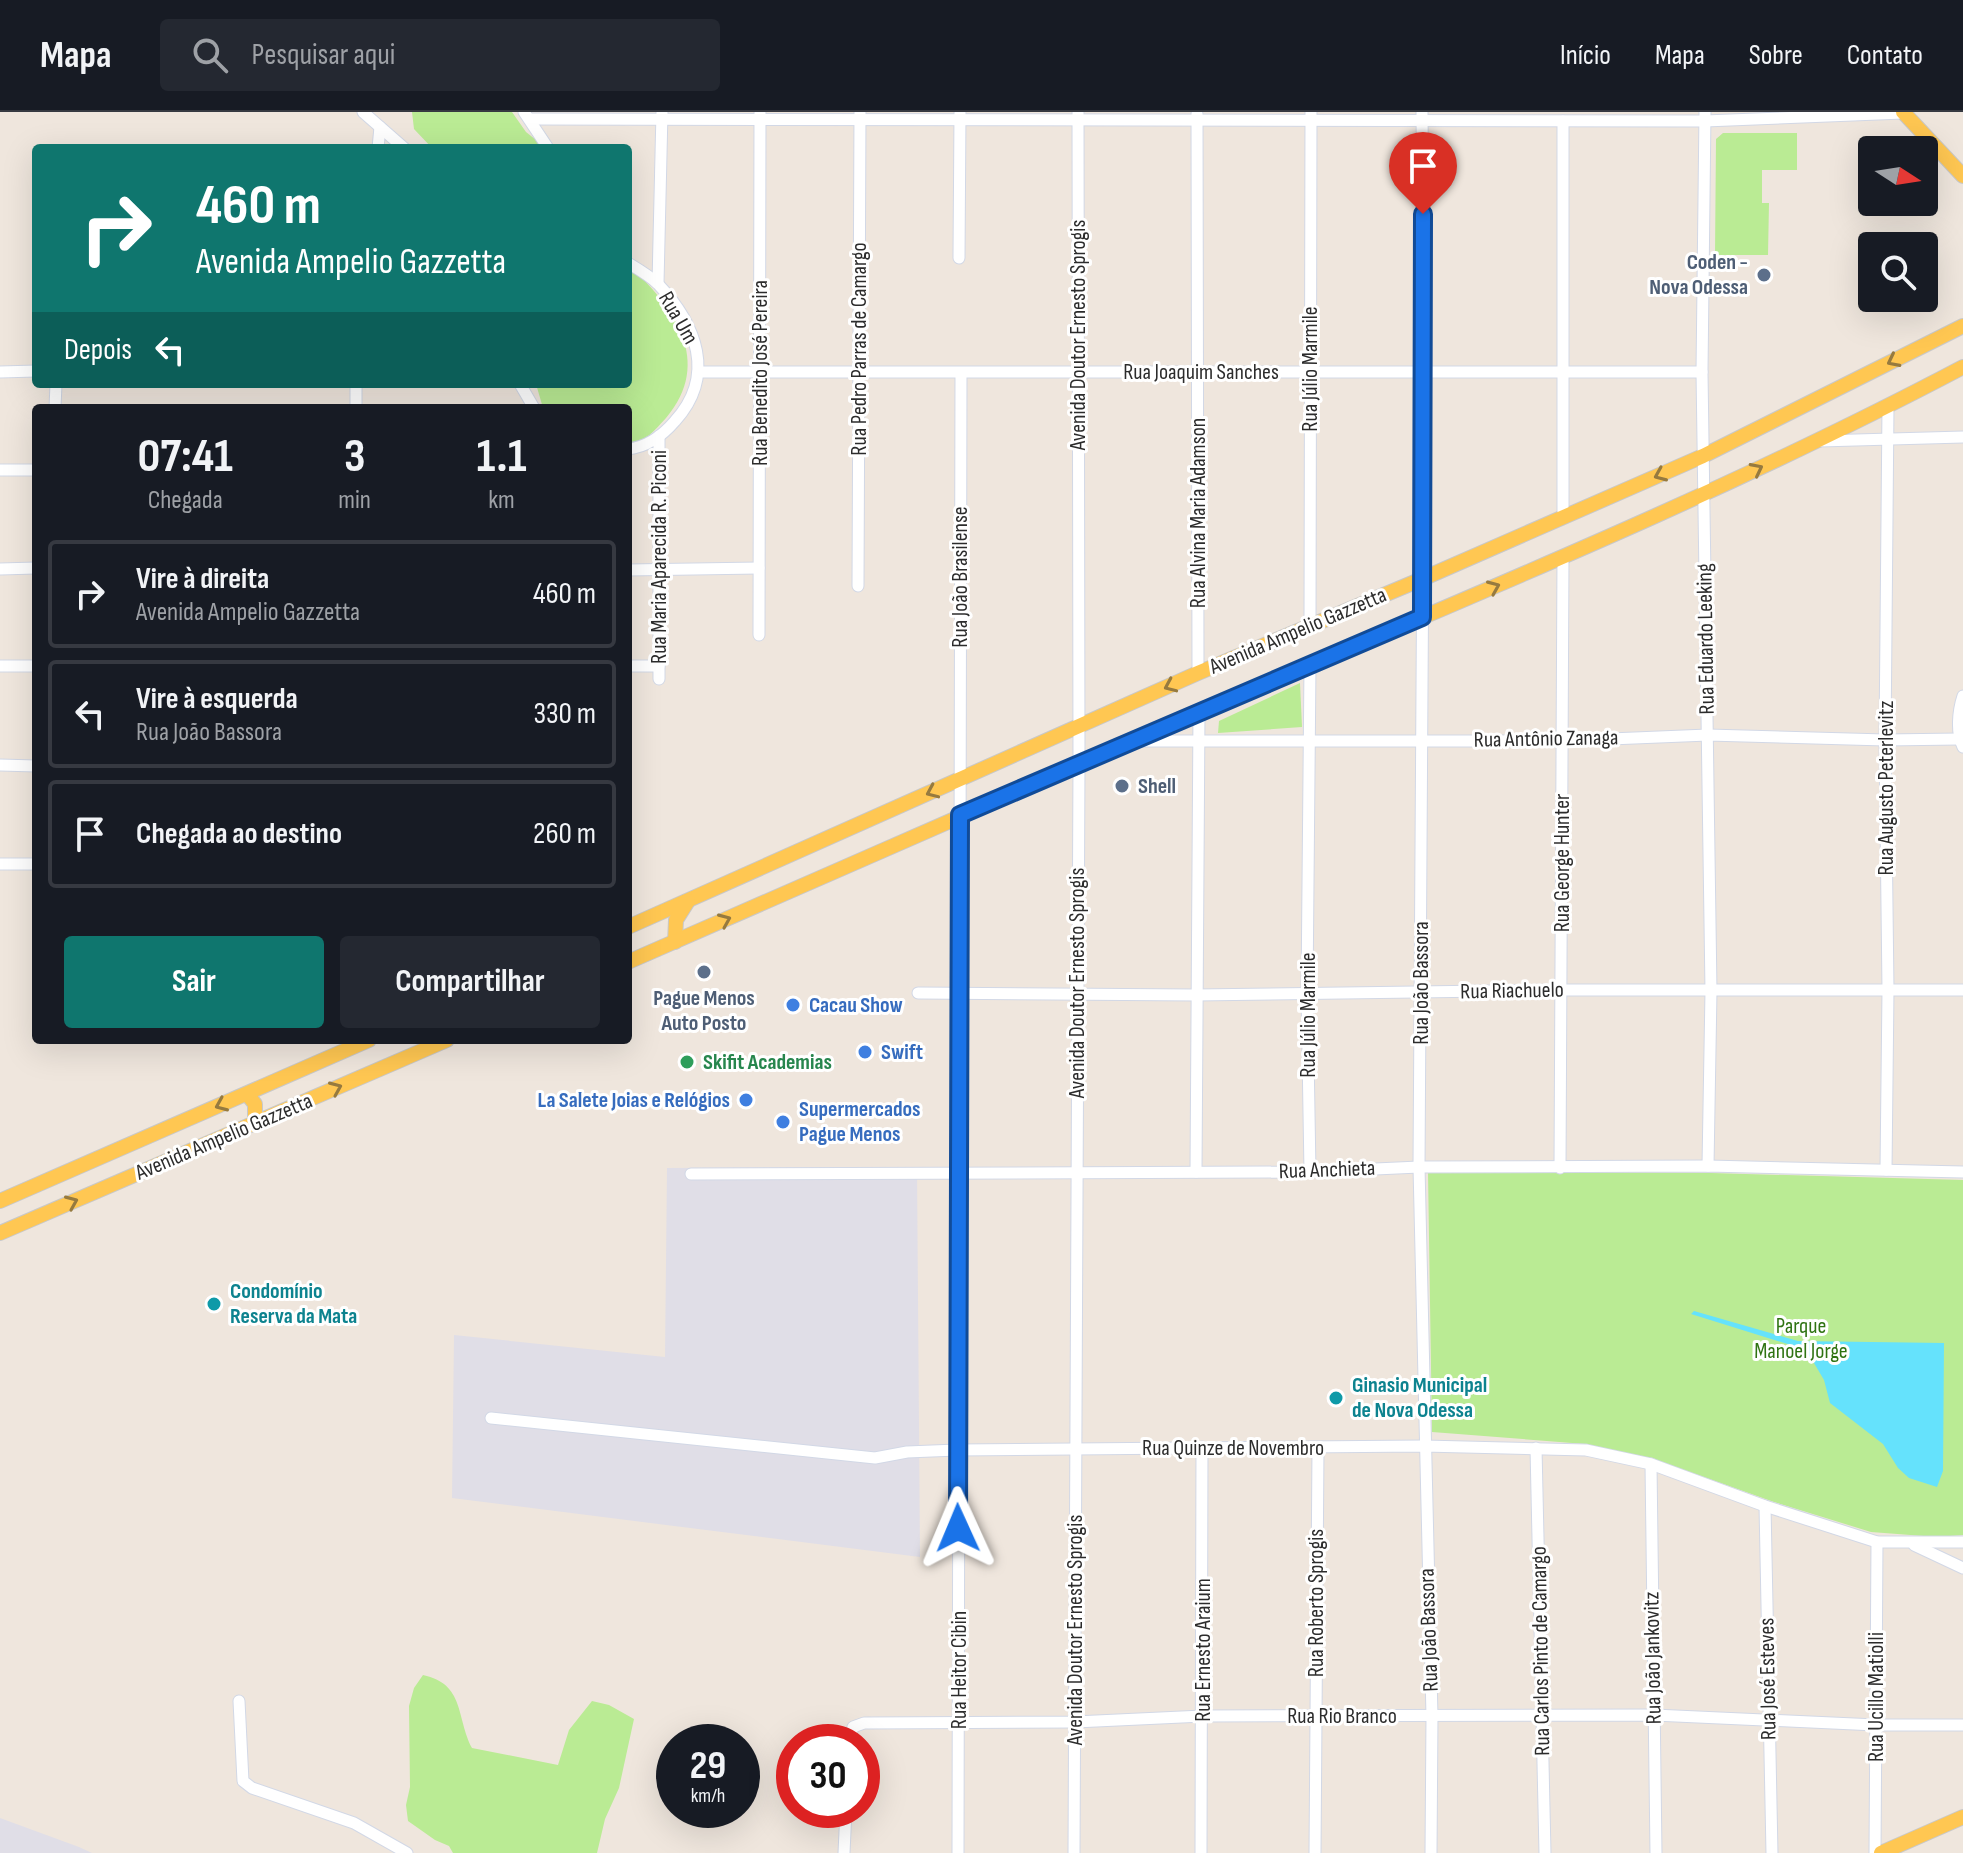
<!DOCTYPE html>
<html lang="pt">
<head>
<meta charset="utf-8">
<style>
	:root { --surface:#171b24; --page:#242831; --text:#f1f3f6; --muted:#9ea1a6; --line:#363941; --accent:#0f766e }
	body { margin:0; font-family:"Sofia Sans Condensed",sans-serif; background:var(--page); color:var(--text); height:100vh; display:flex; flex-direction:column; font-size:30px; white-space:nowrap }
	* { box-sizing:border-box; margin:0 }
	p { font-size:26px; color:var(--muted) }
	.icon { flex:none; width:44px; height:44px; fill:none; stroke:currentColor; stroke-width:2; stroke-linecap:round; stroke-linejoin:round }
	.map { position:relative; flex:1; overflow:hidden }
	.panel { position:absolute; left:32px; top:292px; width:600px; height:640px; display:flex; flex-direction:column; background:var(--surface); border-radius:8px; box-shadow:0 8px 32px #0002 }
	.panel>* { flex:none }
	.top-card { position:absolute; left:32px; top:32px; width:600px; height:244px; border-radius:8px; box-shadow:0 8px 32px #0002; background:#0f766e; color:#fff; overflow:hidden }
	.needle { width:52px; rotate:102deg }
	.buttons { position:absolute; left:1858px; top:24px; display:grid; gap:16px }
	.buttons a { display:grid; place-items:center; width:80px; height:80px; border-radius:8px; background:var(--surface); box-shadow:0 8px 32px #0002; font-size:40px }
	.speed { position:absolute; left:656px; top:1612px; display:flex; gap:16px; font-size:40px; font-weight:700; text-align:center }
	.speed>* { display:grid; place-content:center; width:104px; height:104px; border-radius:50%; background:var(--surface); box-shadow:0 8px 32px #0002; line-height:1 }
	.speed small { font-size:20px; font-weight:400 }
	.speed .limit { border:12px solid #d22; background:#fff; color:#111 }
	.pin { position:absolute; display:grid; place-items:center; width:68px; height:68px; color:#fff; margin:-82px -34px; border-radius:50% 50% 50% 0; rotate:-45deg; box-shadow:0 0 8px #0007 }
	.pin .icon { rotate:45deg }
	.me { position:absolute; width:88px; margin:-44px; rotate:359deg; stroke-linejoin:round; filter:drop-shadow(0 0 6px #0008) }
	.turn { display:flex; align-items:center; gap:28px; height:168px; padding:0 32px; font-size:36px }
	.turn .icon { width:104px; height:104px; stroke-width:2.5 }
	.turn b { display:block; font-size:56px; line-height:68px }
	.then { display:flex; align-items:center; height:76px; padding:0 32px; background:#0003; gap:16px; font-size:30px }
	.eta { display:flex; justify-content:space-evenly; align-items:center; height:136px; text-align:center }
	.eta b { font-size:48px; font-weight:700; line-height:56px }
	.primary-button { display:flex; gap:16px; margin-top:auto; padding:16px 32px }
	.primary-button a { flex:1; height:92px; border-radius:8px; background:var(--accent); color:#fff; font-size:32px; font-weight:700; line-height:92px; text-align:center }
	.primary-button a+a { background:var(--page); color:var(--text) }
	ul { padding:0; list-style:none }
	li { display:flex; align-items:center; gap:24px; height:108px; margin:0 16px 12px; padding:0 16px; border:4px solid var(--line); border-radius:8px }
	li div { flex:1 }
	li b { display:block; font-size:30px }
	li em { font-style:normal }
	header { display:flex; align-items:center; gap:48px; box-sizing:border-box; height:112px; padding:0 40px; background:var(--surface); border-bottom:2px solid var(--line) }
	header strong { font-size:38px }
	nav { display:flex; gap:44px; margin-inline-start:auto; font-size:28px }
	.search { width:560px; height:72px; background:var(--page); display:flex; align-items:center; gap:20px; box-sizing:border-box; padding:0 28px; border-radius:8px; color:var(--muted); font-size:30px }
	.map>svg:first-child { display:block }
	.industrial { fill:#e0dee7 }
	.green { fill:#baeb94 }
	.water { fill:#65e2fc }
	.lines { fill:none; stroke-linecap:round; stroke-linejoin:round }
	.minor-casing { stroke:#d2d8e6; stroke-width:13 }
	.major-casing { stroke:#c8c8c8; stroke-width:16 }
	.minor { stroke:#fff; stroke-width:11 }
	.major { stroke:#ffc752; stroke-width:14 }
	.oneway { stroke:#967a3f }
	.route-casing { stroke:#114b97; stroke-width:20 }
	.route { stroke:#1a73e8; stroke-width:14 }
	.service-dot { fill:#5c6f8a; stroke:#fff; stroke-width:3 }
	.shop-dot { fill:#3f7fe0; stroke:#fff; stroke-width:3 }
	.leisure-dot { fill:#2e9e5b; stroke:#fff; stroke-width:3 }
	.culture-dot { fill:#0f9aa8; stroke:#fff; stroke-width:3 }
	.labels { text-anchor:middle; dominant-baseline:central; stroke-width:6; stroke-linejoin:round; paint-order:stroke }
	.service-label { font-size:22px; font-weight:bold; fill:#4e5e75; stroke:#fff; text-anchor:end }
	.street-label { font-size:22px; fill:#2c2c2c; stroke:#fff }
	.shop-label { font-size:22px; font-weight:bold; fill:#366cbe; stroke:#fff; text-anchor:start }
	.leisure-label { font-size:22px; font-weight:bold; fill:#27864d; stroke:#fff; text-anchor:start }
	.culture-label { font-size:22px; font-weight:bold; fill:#0d838f; stroke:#fff; text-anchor:start }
	.park-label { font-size:22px; fill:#2f7312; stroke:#fff }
</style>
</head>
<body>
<header>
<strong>Mapa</strong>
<div class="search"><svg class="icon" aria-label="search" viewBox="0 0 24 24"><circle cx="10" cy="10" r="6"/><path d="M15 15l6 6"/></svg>Pesquisar aqui</div>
<nav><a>Início</a><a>Mapa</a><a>Sobre</a><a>Contato</a></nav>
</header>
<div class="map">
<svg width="1963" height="1741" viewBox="0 0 1963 1741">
	<rect width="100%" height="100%" fill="#efe6dd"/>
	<g class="industrial">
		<polygon points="917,1055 920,1445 452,1386 454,1223 665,1245 667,1056"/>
		<polygon points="0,1706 79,1735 92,1741 0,1741"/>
	</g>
	<g class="green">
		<polygon points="412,0 512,0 526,20 546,36 432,36 414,17"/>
		<polygon points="1723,21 1797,21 1797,58 1762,58 1762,91 1769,91 1768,143 1715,143 1716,27"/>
		<path d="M628,153C674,194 714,250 666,306C652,321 647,328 628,336V296H543L536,272H628Z"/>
		<polygon points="1300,571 1302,615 1218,621 1219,609"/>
		<polygon points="1428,1060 1711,1061 1963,1068 1963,1423 1937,1425 1871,1420 1774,1390 1656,1348 1585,1332 1432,1320"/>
		<path d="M423,1563C465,1572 456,1605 472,1636L558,1653L569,1618L592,1589L609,1593L634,1607L619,1676L605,1707L597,1741H453L449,1734L435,1728L408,1709L406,1693L410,1675L409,1594L414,1576Z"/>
	</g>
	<polygon class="water" points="1694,1199 1798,1229 1944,1231 1943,1359 1937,1375 1909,1366 1898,1356 1883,1332 1830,1291 1824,1268 1814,1251 1797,1235 1691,1202"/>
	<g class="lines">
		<g class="minor-casing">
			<g id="minor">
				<polyline points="363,0 404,36"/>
				<polyline points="524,0 548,36"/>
				<polyline points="1422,0 1424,261 1419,1055 1432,1604 1431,1741"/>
				<polyline points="1705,0 1702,260 1711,879 1708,1054"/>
				<polyline points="1197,2 1198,561"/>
				<polyline points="530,7 1705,9 1903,1"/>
				<polyline points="378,36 380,15"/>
				<polyline points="959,146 960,1"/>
				<path d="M628,151C638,157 650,164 658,172C697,213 716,264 675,309C663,323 647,335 628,337"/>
				<polyline points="658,171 662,0"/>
				<polyline points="0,260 36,259"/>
				<polyline points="700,260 1702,260"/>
				<polyline points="356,272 356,296"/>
				<polyline points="520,272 534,296"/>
				<polyline points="55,296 56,272"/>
				<polyline points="659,324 659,567"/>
				<polyline points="1820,329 1963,325"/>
				<polyline points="0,358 36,358"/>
				<polyline points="1563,405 1563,9"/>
				<polyline points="0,457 36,456"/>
				<polyline points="628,458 759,456"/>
				<polyline points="858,474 860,0"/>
				<polyline points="1310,513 1311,0"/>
				<polyline points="759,523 760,1"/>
				<polyline points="0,554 36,554"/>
				<polyline points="628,554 659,554"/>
				<path d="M1963,584C1958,599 1956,621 1963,635"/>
				<polyline points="1136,629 1561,629 1708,623 1885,628 1959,627"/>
				<polyline points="0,653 36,654"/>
				<polyline points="0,752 36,752"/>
				<polyline points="918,881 1196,883 1562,878 1963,878"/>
				<polyline points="1560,1056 1563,445"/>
				<polyline points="1886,1058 1888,878 1885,628 1888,295"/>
				<polyline points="1196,1060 1199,601"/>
				<polyline points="1310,1060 1307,881 1310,553"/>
				<polyline points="691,1062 1310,1060 1419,1055 1708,1054 1963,1060"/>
				<polyline points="491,1306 875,1346 907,1340 957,1338 1424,1334 1586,1338 1651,1352 1765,1394 1877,1430 1963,1430"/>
				<polyline points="1536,1336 1545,1741"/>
				<polyline points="1651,1352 1656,1741"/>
				<polyline points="1765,1394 1772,1741"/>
				<polyline points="1914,1433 1963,1456"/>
				<polyline points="239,1589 243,1669 252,1676 354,1711 407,1741"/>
				<polyline points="849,1630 853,1615 864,1611 1075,1610 1203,1604 1654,1603 1876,1613 1963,1613"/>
				<polyline points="844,1741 846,1698"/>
				<polyline points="958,1741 961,261"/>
				<polyline points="1074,1741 1079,653 1078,0"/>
				<polyline points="1201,1741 1202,1335"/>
				<polyline points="1315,1741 1318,1336"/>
				<polyline points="1875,1741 1877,1430"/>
			</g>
		</g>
		<g class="major-casing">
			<g id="major">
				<polyline points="1903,0 1963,64"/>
				<polyline points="628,815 1198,561 1422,467 1703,344 1963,214"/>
				<polyline points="675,830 676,808 688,789"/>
				<path d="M628,850C797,777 964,702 1133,629C1411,508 1694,397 1963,255"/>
				<polyline points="247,982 255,992 255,1011"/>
				<polyline points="0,1089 369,928"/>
				<polyline points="0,1121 447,928"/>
				<polyline points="1881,1741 1963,1705"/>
			</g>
		</g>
		<use href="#minor" class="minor"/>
		<use href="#major" class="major"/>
	</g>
	<defs><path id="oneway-chevron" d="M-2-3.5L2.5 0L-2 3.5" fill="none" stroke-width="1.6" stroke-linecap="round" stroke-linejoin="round" transform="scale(2)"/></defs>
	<g class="oneway">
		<use href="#oneway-chevron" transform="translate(1893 249) rotate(153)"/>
		<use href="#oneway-chevron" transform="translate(1757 357) rotate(-27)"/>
		<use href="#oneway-chevron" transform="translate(1660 363) rotate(157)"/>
		<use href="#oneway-chevron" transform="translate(1494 475) rotate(-23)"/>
		<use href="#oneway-chevron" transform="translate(1170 574) rotate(156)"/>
		<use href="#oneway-chevron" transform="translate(932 680) rotate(156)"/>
		<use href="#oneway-chevron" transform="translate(725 808) rotate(-23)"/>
		<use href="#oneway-chevron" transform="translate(336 976) rotate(-23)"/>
		<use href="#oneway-chevron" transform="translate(221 993) rotate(157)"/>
		<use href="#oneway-chevron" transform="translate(72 1090) rotate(-23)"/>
	</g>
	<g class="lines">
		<g class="route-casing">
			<polyline id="route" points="958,1416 960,703 1422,505 1423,102"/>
		</g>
		<use href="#route" class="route"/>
	</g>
	<g class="service-dot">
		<circle cx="1764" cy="163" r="8"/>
		<circle cx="1122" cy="674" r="8"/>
		<circle cx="704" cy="860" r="8"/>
	</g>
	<g class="shop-dot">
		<circle cx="793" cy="893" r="8"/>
		<circle cx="865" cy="940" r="8"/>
		<circle cx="746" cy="988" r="8"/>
		<circle cx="783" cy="1010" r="8"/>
	</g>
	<circle class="leisure-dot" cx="687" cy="950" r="8"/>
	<g class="culture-dot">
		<circle cx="214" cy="1192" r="8"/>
		<circle cx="1336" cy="1286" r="8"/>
	</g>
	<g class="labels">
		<g class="service-label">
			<text x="1748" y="150">Coden -<tspan x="1748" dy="25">Nova Odessa</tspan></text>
			<text x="1138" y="674" text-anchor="start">Shell</text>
			<text x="704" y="886" text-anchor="middle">Pague Menos<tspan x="704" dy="25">Auto Posto</tspan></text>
		</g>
		<g class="street-label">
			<text transform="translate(678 206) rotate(60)">Rua Um</text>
			<text transform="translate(1078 223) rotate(-90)">Avenida Doutor Ernesto Sprogis</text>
			<text transform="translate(859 237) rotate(-90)">Rua Pedro Parras de Camargo</text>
			<text transform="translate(1310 257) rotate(-90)">Rua Júlio Marmile</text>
			<text x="1201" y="260">Rua Joaquim Sanches</text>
			<text transform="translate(760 261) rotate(-90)">Rua Benedito José Pereira</text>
			<text transform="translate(1198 401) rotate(-90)">Rua Alvina Maria Adamson</text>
			<text transform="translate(659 445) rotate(-90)">Rua Maria Aparecida R. Piconi</text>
			<text transform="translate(960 465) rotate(-90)">Rua João Brasilense</text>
			<text transform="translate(1298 519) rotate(-23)">Avenida Ampelio Gazzetta</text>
			<text transform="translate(1706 527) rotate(-91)">Rua Eduardo Leeking</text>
			<text transform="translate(1546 627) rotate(-1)">Rua Antônio Zanaga</text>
			<text transform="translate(1886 676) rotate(-90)">Rua Augusto Peterlevitz</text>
			<text transform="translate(1562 751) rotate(-90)">Rua George Hunter</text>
			<text transform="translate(1077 871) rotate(-90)">Avenida Doutor Ernesto Sprogis</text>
			<text transform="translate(1421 871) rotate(-90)">Rua João Bassora</text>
			<text transform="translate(1512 879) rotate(-1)">Rua Riachuelo</text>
			<text transform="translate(1308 903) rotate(-90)">Rua Júlio Marmile</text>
			<text transform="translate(224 1025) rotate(-23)">Avenida Ampelio Gazzetta</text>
			<text transform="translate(1327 1058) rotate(-2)">Rua Anchieta</text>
			<text x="1233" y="1336">Rua Quinze de Novembro</text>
			<text transform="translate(1316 1491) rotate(-90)">Rua Roberto Sprogis</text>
			<text transform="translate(1075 1518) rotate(-90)">Avenida Doutor Ernesto Sprogis</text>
			<text transform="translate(1429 1518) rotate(-92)">Rua João Bassora</text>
			<text transform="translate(1203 1538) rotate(-90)">Rua Ernesto Araium</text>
			<text transform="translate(1541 1539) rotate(-91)">Rua Carlos Pinto de Camargo</text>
			<text transform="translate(1653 1546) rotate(-91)">Rua João Jankovitz</text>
			<text transform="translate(959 1558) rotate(-90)">Rua Heitor Cibin</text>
			<text transform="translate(1768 1567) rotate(-91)">Rua José Esteves</text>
			<text transform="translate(1876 1585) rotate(-90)">Rua Ucillo Matiolli</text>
			<text x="1342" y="1604">Rua Rio Branco</text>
		</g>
		<g class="shop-label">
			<text x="809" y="893">Cacau Show</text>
			<text x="881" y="940">Swift</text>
			<text x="730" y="988" text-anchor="end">La Salete Joias e Relógios</text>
			<text x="799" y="997">Supermercados<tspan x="799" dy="25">Pague Menos</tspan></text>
		</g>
		<g class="leisure-label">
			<text x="703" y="950">Skifit Academias</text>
		</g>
		<g class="culture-label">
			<text x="230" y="1179">Condomínio<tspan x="230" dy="25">Reserva da Mata</tspan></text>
			<text x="1352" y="1273">Ginasio Municipal<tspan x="1352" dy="25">de Nova Odessa</tspan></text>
		</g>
		<g class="park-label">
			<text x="1801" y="1214">Parque<tspan x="1801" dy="25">Manoel Jorge</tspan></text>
		</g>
	</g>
</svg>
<div class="buttons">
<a><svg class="needle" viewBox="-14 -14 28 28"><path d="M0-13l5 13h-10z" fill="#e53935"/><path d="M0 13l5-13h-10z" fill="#9ea1a6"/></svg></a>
<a><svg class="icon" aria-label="search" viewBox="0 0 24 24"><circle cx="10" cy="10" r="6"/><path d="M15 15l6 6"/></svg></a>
</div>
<div class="speed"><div>29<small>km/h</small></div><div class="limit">30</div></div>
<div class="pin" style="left:1423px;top:102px;background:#d93025"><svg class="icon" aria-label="arrive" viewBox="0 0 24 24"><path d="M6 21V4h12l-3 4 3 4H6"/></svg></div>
<svg class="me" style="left:958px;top:1416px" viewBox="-20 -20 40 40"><path d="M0-17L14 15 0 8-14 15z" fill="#1a73e8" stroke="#fff" stroke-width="4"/></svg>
<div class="top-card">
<div class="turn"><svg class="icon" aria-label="right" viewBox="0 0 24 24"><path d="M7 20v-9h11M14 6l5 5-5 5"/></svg><div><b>460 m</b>Avenida Ampelio Gazzetta</div></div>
<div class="then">Depois<svg class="icon" aria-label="left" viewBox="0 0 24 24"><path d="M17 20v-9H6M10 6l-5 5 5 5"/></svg></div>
</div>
<section class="panel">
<div class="eta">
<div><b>07:41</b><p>Chegada</p></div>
<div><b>3</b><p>min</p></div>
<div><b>1.1</b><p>km</p></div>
</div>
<ul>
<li><svg class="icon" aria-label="right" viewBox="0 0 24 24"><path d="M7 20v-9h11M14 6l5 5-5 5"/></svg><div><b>Vire à direita</b><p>Avenida Ampelio Gazzetta</p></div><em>460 m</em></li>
<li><svg class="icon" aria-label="left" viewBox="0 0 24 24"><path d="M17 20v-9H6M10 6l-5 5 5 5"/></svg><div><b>Vire à esquerda</b><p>Rua João Bassora</p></div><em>330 m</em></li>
<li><svg class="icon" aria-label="arrive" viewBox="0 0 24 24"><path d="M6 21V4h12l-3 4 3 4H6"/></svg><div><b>Chegada ao destino</b></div><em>260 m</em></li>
</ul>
<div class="primary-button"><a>Sair</a><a>Compartilhar</a></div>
</section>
</div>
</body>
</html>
